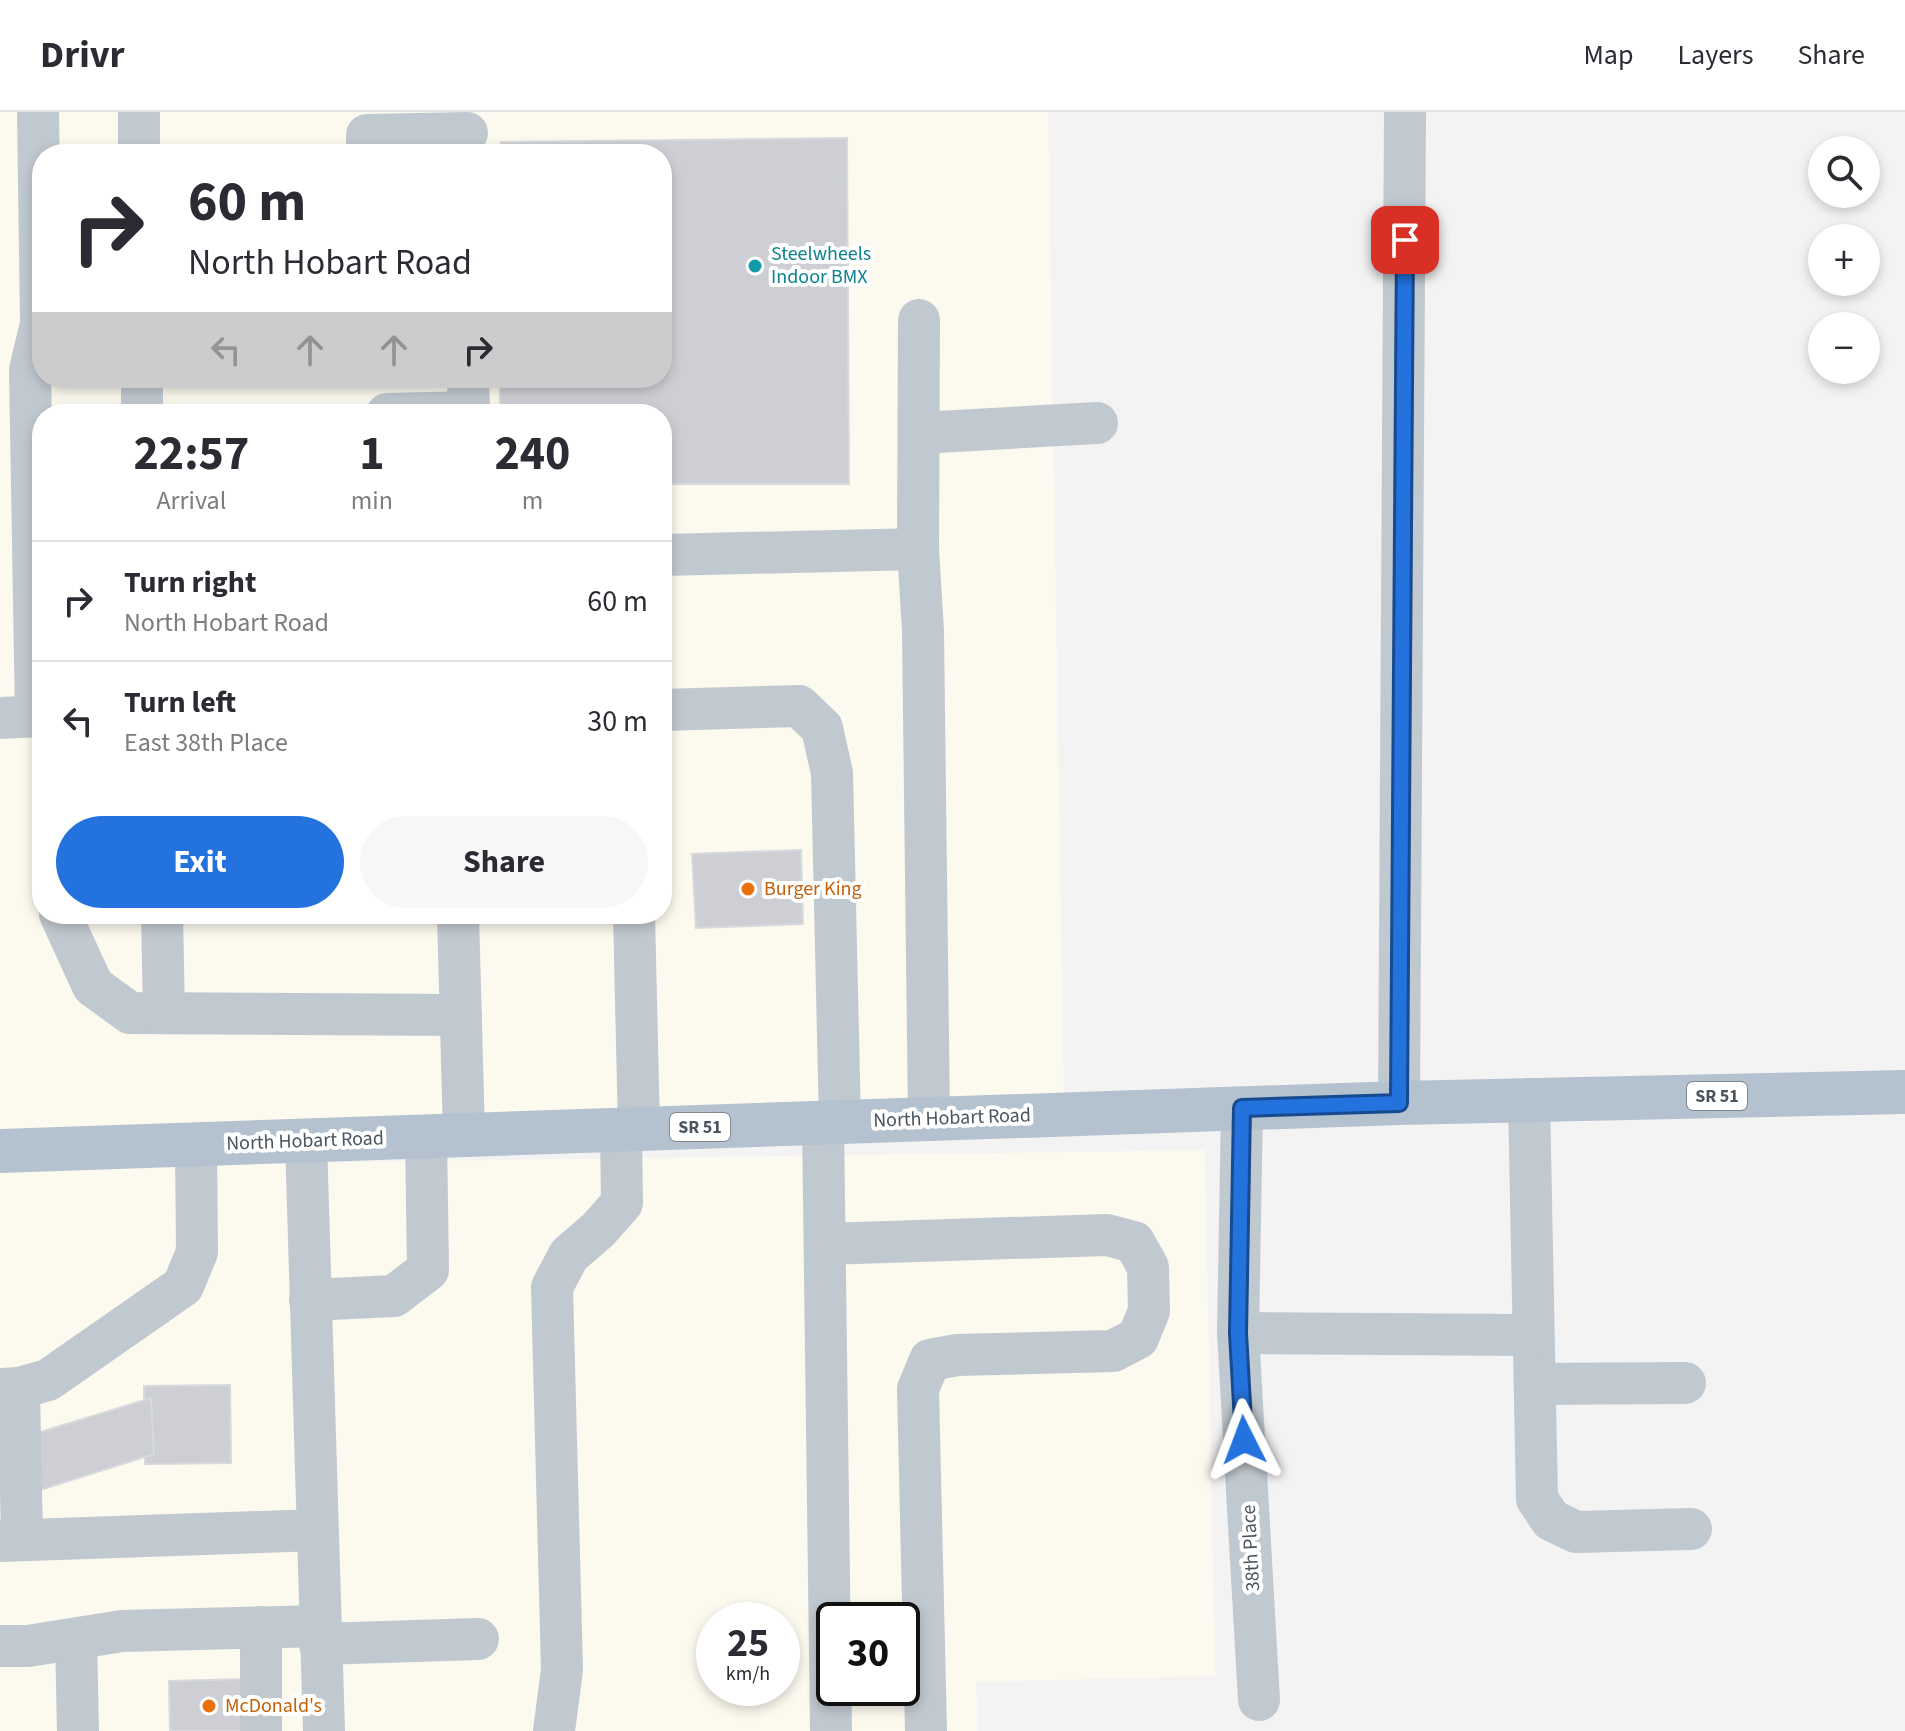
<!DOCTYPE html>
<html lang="en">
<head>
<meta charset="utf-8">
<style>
	:root { --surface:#fff; --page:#f7f7f7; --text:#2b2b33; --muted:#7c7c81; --line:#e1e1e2; --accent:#2372de }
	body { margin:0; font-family:"Source Sans 3",sans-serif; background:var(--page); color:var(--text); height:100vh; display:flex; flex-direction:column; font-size:30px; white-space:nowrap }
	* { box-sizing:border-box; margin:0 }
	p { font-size:26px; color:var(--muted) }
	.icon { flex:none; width:44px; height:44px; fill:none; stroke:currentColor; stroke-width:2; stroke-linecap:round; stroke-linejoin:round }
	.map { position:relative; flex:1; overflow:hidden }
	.sheet { position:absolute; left:32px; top:292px; width:640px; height:520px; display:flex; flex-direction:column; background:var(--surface); border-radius:32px; box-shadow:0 4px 12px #0003 }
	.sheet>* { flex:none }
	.banner { position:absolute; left:32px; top:32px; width:640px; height:244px; border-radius:32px; box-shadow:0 4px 12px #0003; background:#fff; color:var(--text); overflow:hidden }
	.fabs { position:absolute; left:1808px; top:24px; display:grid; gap:16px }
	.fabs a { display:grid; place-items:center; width:72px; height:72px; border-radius:50%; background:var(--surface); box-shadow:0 4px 12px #0003; font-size:40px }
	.speed { position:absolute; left:696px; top:1490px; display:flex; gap:16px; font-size:40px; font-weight:700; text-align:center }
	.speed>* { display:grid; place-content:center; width:104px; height:104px; border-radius:50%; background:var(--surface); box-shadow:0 4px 12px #0003; line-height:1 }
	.speed small { font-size:20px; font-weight:400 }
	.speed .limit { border:4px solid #111; border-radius:12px; background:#fff; color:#111 }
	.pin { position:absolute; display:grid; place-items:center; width:68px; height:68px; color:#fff; margin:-34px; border-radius:16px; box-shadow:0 4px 12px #0006 }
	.me { position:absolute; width:88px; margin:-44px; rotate:357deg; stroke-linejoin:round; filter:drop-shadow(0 0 6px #0008) }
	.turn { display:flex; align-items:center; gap:28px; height:168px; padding:0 24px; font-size:36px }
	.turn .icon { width:104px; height:104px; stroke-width:2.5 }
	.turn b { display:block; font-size:56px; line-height:68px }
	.lanes { display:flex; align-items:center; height:76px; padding:0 24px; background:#0003; justify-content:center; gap:40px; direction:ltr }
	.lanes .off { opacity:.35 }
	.eta { display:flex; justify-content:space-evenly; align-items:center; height:136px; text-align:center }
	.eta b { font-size:48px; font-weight:700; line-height:56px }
	.primary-button { display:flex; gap:16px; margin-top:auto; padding:16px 24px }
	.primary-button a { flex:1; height:92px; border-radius:48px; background:var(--accent); color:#fff; font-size:32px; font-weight:700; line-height:92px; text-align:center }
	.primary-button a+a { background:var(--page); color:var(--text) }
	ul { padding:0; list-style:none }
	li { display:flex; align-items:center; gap:24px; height:120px; padding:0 24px; border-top:2px solid var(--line) }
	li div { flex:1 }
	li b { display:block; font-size:30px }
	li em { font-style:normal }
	header { display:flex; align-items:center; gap:48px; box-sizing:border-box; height:112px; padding:0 40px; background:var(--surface); border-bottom:2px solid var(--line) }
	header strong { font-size:38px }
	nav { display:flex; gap:44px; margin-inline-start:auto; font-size:28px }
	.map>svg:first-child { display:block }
	.commercial { fill:#fcf9ef; fill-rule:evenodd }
	.building { fill:#cdcfd4; stroke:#d7d9dd; stroke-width:2 }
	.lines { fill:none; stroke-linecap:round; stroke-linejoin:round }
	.minor { stroke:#c1c9d0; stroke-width:42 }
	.major { stroke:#b4c1cf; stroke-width:44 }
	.route-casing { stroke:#174a90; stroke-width:20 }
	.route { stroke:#2372de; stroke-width:14 }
	.culture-dot { fill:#0f9aa8; stroke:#fff; stroke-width:3 }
	.food-dot { fill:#e8710a; stroke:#fff; stroke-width:3 }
	.labels { text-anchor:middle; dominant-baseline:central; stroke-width:8; stroke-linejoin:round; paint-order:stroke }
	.shield { fill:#fff; stroke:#81888f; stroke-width:2 }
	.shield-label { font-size:18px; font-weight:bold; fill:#4b555f }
	.culture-label { font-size:20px; fill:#0d838f; stroke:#fff; text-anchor:start }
	.food-label { font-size:20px; fill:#c56008; stroke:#fff; text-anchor:start }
	.street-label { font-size:20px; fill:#4b555f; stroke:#fff }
</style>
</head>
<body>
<header>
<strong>Drivr</strong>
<nav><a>Map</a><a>Layers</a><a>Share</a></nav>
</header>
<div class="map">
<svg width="1905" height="1619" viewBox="0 0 1905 1619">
	<rect width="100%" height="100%" fill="#f4f3f3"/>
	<g class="commercial">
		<path d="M0,0H1048L1064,989L0,1024ZM42,42H662V266H42ZM42,302H662V802H42Z"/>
		<path d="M1205,1038L1215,1564L976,1570L978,1619H0V1055ZM714,1508H782V1576H714ZM834,1508H902V1576H834Z"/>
	</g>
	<g class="building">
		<polygon points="847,26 849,372 662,372 662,302 500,302 500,266 662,266 662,42 501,42 501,30"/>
		<polygon points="801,738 803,812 696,816 692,742"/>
		<polygon points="230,1273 231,1351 145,1352 144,1274"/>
		<polygon points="151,1286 154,1342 37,1379 34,1322"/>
		<polygon points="247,1567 248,1619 170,1619 169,1569"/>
	</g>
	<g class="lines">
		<g class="minor">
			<polyline points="139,0 139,42"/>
			<polyline points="367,42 367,23 467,21"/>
			<polyline points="919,208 918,437 923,519 929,1007"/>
			<polyline points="142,266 142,302"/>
			<polyline points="468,266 469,302"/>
			<polyline points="387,302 469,300"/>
			<polyline points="920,321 1097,311"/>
			<polyline points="662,443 918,437"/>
			<polyline points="662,598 799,594 822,616 832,661 840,1010"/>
			<polyline points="36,604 30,258 41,212 38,0"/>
			<polyline points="0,606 42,604"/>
			<polyline points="60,802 93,874 130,901 461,903"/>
			<polyline points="162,802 164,901"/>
			<polyline points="458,802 464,1023"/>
			<polyline points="634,802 639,1017"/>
			<polyline points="1529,987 1537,1387 1551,1408 1576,1420 1691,1417"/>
			<polyline points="1399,991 1405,0"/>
			<polyline points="1242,996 1238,1221 1259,1588"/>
			<polyline points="823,1011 831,1619"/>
			<polyline points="306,1029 324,1619"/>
			<polyline points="825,1132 1107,1123 1134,1130 1148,1155 1149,1199 1138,1226 1113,1239 957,1243 930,1248 918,1277 926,1619"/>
			<polyline points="310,1188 394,1184 428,1158 426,1024"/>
			<polyline points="1238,1221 1533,1223"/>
			<polyline points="1535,1272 1685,1271"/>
			<polyline points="19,1276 22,1428"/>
			<polyline points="0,1277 19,1276 48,1268 183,1174 197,1140 196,1032"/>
			<polyline points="0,1429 317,1418"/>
			<polyline points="261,1515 261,1619"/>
			<polyline points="76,1527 78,1619"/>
			<polyline points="320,1532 478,1527"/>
			<polyline points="0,1534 28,1534 122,1519 320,1514"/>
			<polyline points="554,1619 562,1558 552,1175 569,1143 598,1118 622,1091 621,1018"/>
		</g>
		<polyline class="major" points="0,1039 1399,991 1905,980"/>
	</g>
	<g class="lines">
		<g class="route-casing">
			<polyline id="route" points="1244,1328 1238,1221 1242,996 1399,991 1405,128"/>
		</g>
		<use href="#route" class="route"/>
	</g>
	<circle class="culture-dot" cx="755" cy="154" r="8"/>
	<g class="food-dot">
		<circle cx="748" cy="777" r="8"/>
		<circle cx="209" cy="1594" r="8"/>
	</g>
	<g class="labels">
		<g class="shield">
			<rect x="1687" y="970" width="60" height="28" rx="6"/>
			<rect x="670" y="1001" width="60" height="28" rx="6"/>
		</g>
		<g class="shield-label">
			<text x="1717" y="984">SR 51</text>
			<text x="700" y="1015">SR 51</text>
		</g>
		<g class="culture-label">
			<text x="771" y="142">Steelwheels<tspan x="771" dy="23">Indoor BMX</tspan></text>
		</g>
		<g class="food-label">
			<text x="764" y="777">Burger King</text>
			<text x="225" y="1594">McDonald's</text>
		</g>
		<g class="street-label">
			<text transform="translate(952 1006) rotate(-2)">North Hobart Road</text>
			<text transform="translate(305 1029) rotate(-2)">North Hobart Road</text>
			<text transform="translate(1251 1436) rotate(-93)">38th Place</text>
		</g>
	</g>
</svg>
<div class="fabs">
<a><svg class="icon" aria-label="search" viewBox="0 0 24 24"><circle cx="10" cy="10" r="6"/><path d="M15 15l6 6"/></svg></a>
<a>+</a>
<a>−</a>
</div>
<div class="speed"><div>25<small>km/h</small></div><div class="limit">30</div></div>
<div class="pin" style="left:1405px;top:128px;background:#d93025"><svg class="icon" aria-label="arrive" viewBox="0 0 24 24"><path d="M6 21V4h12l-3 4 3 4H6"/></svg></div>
<svg class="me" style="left:1244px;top:1328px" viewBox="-20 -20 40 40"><path d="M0-17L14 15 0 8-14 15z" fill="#2372de" stroke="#fff" stroke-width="4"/></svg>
<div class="banner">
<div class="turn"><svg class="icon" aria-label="right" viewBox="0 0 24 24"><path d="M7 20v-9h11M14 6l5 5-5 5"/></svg><div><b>60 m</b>North Hobart Road</div></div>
<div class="lanes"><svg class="icon off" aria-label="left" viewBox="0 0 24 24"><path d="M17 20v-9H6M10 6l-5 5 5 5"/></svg><svg class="icon off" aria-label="ahead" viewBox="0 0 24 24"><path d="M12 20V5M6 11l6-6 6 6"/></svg><svg class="icon off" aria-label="ahead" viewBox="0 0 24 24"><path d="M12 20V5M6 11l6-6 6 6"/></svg><svg class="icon" aria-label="right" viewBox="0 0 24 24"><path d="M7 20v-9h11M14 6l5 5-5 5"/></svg></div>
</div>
<section class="sheet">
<div class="eta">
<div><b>22:57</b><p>Arrival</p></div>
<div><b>1</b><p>min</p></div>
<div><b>240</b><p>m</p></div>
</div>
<ul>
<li><svg class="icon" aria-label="right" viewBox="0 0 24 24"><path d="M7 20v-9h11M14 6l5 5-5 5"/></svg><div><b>Turn right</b><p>North Hobart Road</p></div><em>60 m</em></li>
<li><svg class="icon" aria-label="left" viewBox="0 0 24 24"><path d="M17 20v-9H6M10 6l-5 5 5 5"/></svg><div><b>Turn left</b><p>East 38th Place</p></div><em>30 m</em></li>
</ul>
<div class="primary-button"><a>Exit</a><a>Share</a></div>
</section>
</div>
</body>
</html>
